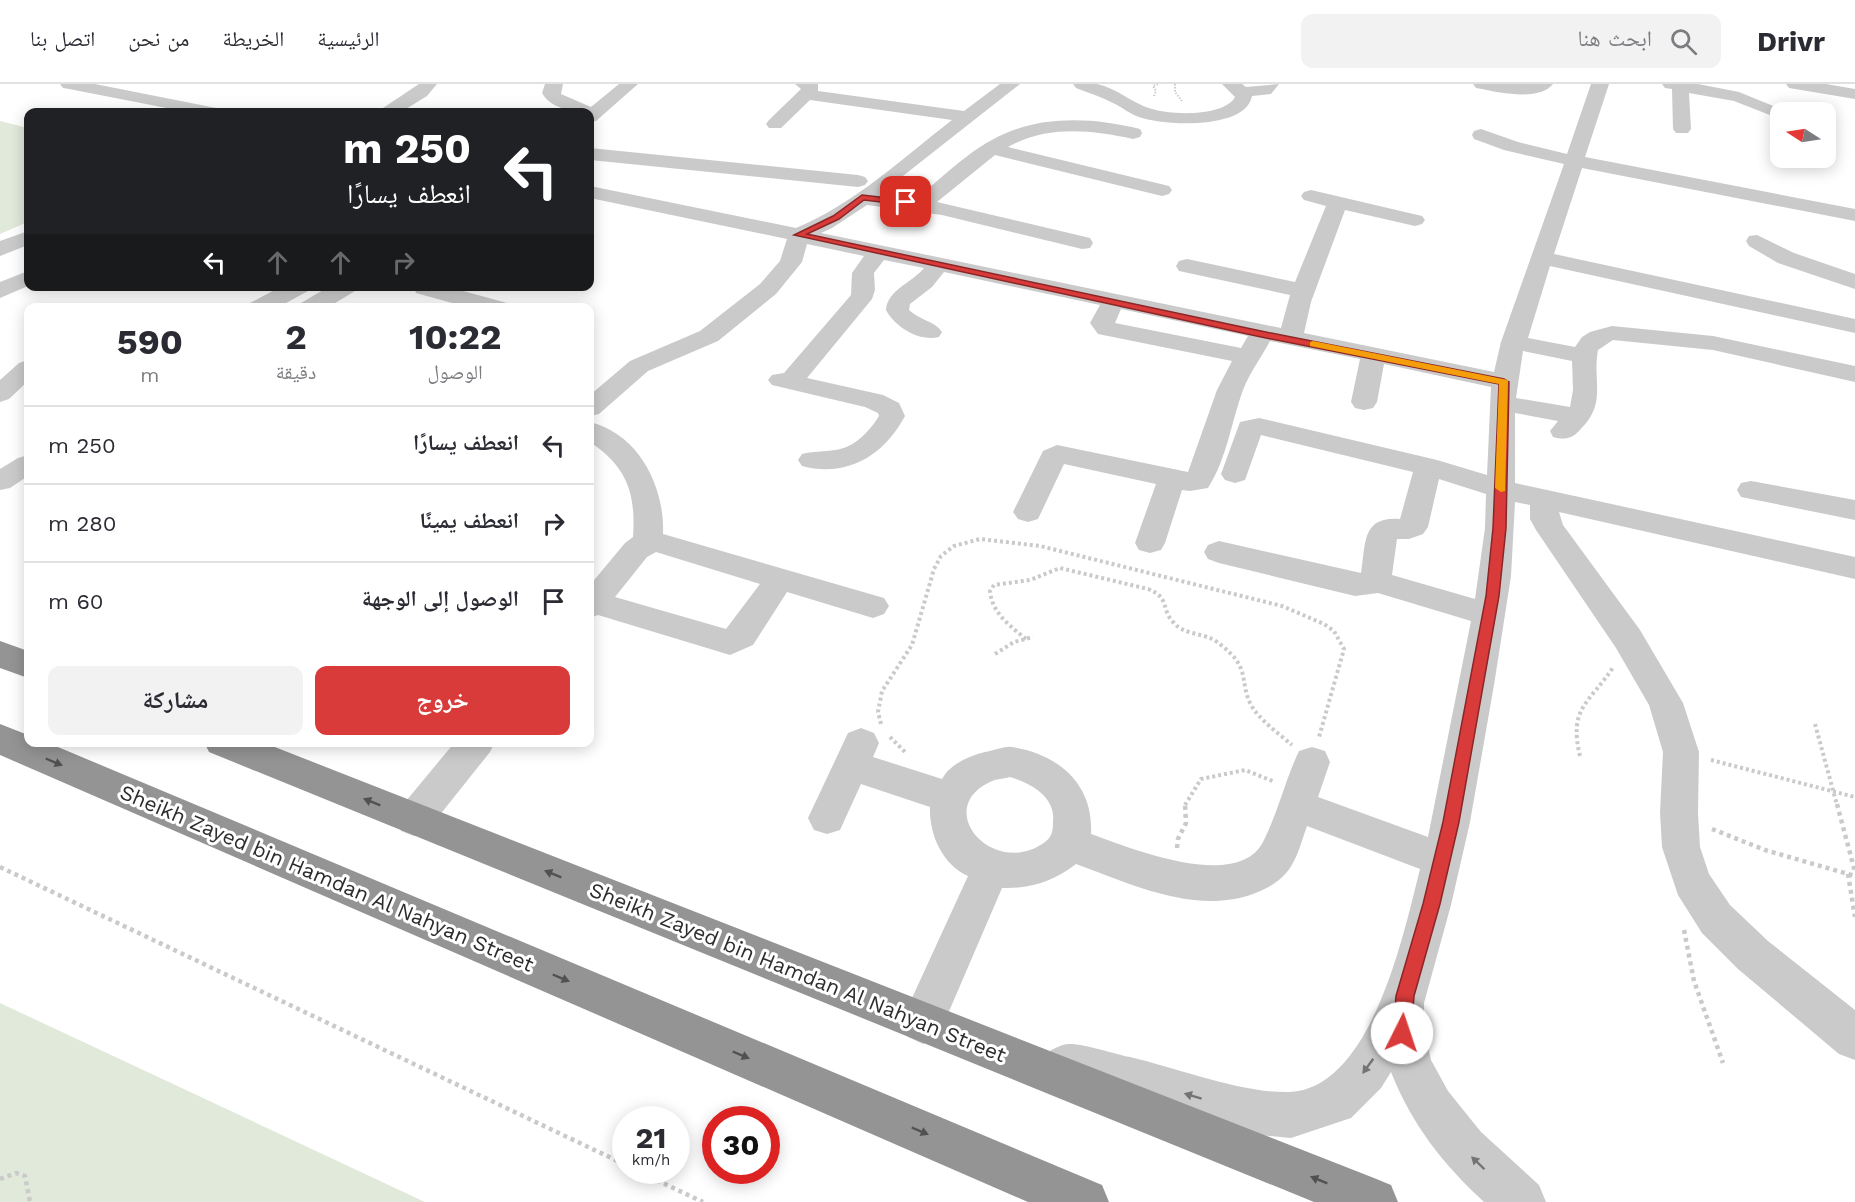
<!DOCTYPE html>
<html lang="ar">
<head>
<meta charset="utf-8">
<style>
	:root { --surface:#fff; --page:#f2f2f3; --text:#2b2b33; --muted:#7c7c81; --line:#e1e1e2; --accent:#d83b3a }
	body { margin:0; font-family:"Work Sans","Noto Naskh Arabic",sans-serif; background:var(--page); color:var(--text); direction:rtl; height:100vh; display:flex; flex-direction:column; font-size:22px; white-space:nowrap }
	* { box-sizing:border-box; margin:0 }
	p { font-size:20px; color:var(--muted) }
	.icon { flex:none; width:33px; height:33px; fill:none; stroke:currentColor; stroke-width:2; stroke-linecap:round; stroke-linejoin:round }
	.map { position:relative; flex:1; overflow:hidden; direction:ltr }
	.sheet { position:absolute; left:24px; top:219px; width:570px; height:444px; display:flex; flex-direction:column; background:var(--surface); border-radius:12px; box-shadow:0 3px 15px #0003; direction:rtl }
	.sheet>* { flex:none }
	.guide { position:absolute; left:24px; top:24px; width:570px; height:183px; border-radius:12px; box-shadow:0 3px 15px #0003; direction:rtl; background:#202124; color:#fff; overflow:hidden }
	.needle { width:39px; rotate:282deg }
	.fabs { position:absolute; left:1770px; top:18px; display:grid; gap:12px }
	.fabs a { display:grid; place-items:center; width:66px; height:66px; border-radius:12px; background:var(--surface); box-shadow:0 3px 15px #0003; font-size:30px }
	.speed { position:absolute; left:612px; top:1022px; display:flex; gap:12px; font-size:30px; font-weight:700; text-align:center }
	.speed>* { display:grid; place-content:center; width:78px; height:78px; border-radius:50%; background:var(--surface); box-shadow:0 3px 15px #0003; line-height:1 }
	.speed small { font-size:15px; font-weight:400 }
	.speed .limit { border:9px solid #d22; background:#fff; color:#111 }
	.pin { position:absolute; display:grid; place-items:center; width:51px; height:51px; color:#fff; margin:-26px; border-radius:12px; box-shadow:0 3px 9px #0006 }
	.me { position:absolute; width:66px; margin:-33px; rotate:4deg; stroke-linejoin:round; filter:drop-shadow(0 0 4px #0008) }
	.turn { display:flex; align-items:center; gap:21px; height:126px; padding:0 24px; font-size:27px }
	.turn .icon { width:78px; height:78px; stroke-width:2.5 }
	.turn b { display:block; font-size:42px; line-height:51px }
	.lanes { display:flex; align-items:center; height:57px; padding:0 24px; background:#0003; justify-content:center; gap:30px; direction:ltr }
	.lanes .off { opacity:.35 }
	.eta { display:flex; justify-content:space-evenly; align-items:center; height:102px; text-align:center }
	.eta b { font-size:36px; font-weight:700; line-height:42px }
	.action { display:flex; gap:12px; margin-top:auto; padding:12px 24px }
	.action a { flex:1; height:69px; border-radius:12px; background:var(--accent); color:#fff; font-size:24px; font-weight:700; line-height:69px; text-align:center }
	.action a+a { background:var(--page); color:var(--text) }
	ul { padding:0; list-style:none }
	li { display:flex; align-items:center; gap:18px; height:78px; padding:0 24px; border-top:2px solid var(--line) }
	li div { flex:1 }
	li b { display:block; font-size:22px }
	li em { font-style:normal }
	header { display:flex; align-items:center; gap:36px; box-sizing:border-box; height:84px; padding:0 30px; background:var(--surface); border-bottom:2px solid var(--line) }
	header strong { font-size:28px }
	nav { display:flex; gap:33px; margin-inline-start:auto; font-size:21px }
	.search { width:420px; height:54px; background:var(--page); display:flex; align-items:center; gap:15px; box-sizing:border-box; padding:0 21px; border-radius:12px; color:var(--muted); font-size:22px }
	.map>svg:first-child { display:block }
	.green { fill:#e1e9db }
	.lines { fill:none; stroke-linecap:round; stroke-linejoin:round }
	.path-far2 { stroke:#cacaca; stroke-width:2; stroke-dasharray:1.5 1.5; stroke-linecap:butt }
	.path-far1 { stroke:#cacaca; stroke-width:4; stroke-dasharray:3 3; stroke-linecap:butt }
	.path { stroke:#cacaca; stroke-width:4.5; stroke-dasharray:4 4; stroke-linecap:butt }
	.minor { fill:#cacaca; fill-rule:evenodd }
	.highway { fill:#949494; fill-rule:evenodd }
	.oneway { fill:#515151 }
	.oneway2 { fill:#747474 }
	.route { fill:#d83b3a; stroke:#8c2626; stroke-width:1.5 }
	.slow { fill:#f59e0b }
	.labels { text-anchor:middle; dominant-baseline:central; stroke-width:6; stroke-linejoin:round; paint-order:stroke }
	.near-street-label { font-size:21px; fill:#2d2d2d; stroke:#fff }
</style>
</head>
<body>
<header>
<strong>Drivr</strong>
<div class="search"><svg class="icon" aria-label="search" viewBox="0 0 24 24"><circle cx="10" cy="10" r="6"/><path d="M15 15l6 6"/></svg>ابحث هنا</div>
<nav><a>الرئيسية</a><a>الخريطة</a><a>من نحن</a><a>اتصل بنا</a></nav>
</header>
<div class="map">
<svg width="1855" height="1118" viewBox="0 0 1855 1118">
	<rect width="100%" height="100%" fill="#fff"/>
	<g class="green">
		<polygon points="0,37 28,44 28,138 0,150"/>
		<polygon points="0,919 425,1118 0,1118"/>
	</g>
	<g class="lines">
		<g class="path-far2">
			<polyline points="1175,0 1175,8 1182,17"/>
			<polyline points="1154,12 1156,7 1153,2 1158,0"/>
		</g>
		<g class="path-far1">
			<path d="M1026,555C1010,542 992,529 990,507L994,501L1030,496L1060,484L1148,505C1171,514 1160,525 1174,539C1183,550 1200,549 1212,555C1218,558 1225,564 1230,569C1248,586 1241,600 1250,619C1258,635 1278,649 1292,661"/>
			<polyline points="995,570 1014,558 1033,553"/>
			<polyline points="881,640 878,628 882,607 912,561 934,485 941,472 954,462 980,455 1040,462 1282,522 1324,540 1334,547 1344,565 1319,653"/>
			<polyline points="1815,640 1837,721"/>
			<polyline points="890,653 906,669"/>
			<path d="M1580,672C1568,623 1590,619 1614,582"/>
			<polyline points="1711,676 1855,713"/>
			<polyline points="1185,721 1201,695 1245,686 1275,698"/>
		</g>
		<g class="path">
			<polyline points="1837,720 1855,788"/>
			<polyline points="1712,745 1765,766 1855,792"/>
			<polyline points="1177,764 1178,755 1186,739 1185,720"/>
			<polyline points="0,783 626,1081"/>
			<polyline points="1848,790 1855,833"/>
			<polyline points="1684,846 1694,897 1723,979"/>
			<polyline points="635,1086 703,1118"/>
			<polyline points="0,1095 16,1089 25,1092 30,1118"/>
		</g>
		<g class="minor">
			<polygon points="60,0 95,0 211,23 217,24 220,28 187,28 69,5 63,4"/>
			<polygon points="419,0 437,0 427,12 401,28 380,28 383,24"/>
			<path d="M545,0H563L561,10L591,23L619,0H638L596,37L590,38V28C573,28 551,25 542,9Z"/>
			<path d="M795,0H818V7L964,27L1000,0H1020L880,110L916,115C943,93 971,64 1004,50C1046,31 1096,34 1140,45L1142,49L1140,53L1133,55C1091,46 1047,41 1008,63L1169,102L1172,106L1169,110L1162,112L995,71L937,118L1090,154L1093,159L1090,164L1082,165L942,131L867,121L832,144L821,149L1281,244L1290,211L1179,187L1176,182L1179,177L1187,175L1295,198L1326,122L1304,116L1301,112L1304,108L1311,106L1422,132L1425,136L1422,140L1415,142L1345,126L1311,218L1304,249L1494,288L1501,258L1564,80L1504,66L1474,55L1472,51L1474,47L1481,45L1518,58L1567,70L1591,0H1609L1585,73L1855,125V137L1582,84L1554,170L1855,235V249L1550,182L1528,254L1575,263L1582,253L1590,248L1612,242L1713,252L1855,282V298L1713,266L1613,256L1598,266C1592,299 1608,319 1579,347C1571,355 1565,356 1553,353L1550,347L1558,337L1515,329V399L1855,473V495L1559,428L1563,441L1640,546L1683,619L1699,668L1698,729L1700,763L1709,790L1730,821L1768,857L1855,926V976L1839,970L1738,885L1702,849L1678,811L1662,763L1660,729L1663,668L1649,621L1616,564L1536,446L1530,435V421L1515,418L1511,492L1494,601L1470,738L1451,821L1424,919V944L1431,976L1448,1007L1481,1048L1539,1101L1546,1118H1484C1443,1080 1412,1041 1391,988L1381,1004L1351,1034L1291,1054L1248,1050L1165,1027L1067,1005L1051,998L1044,982L1051,966C1056,964 1063,960 1068,960C1083,959 1114,970 1130,973C1177,984 1244,1010 1290,1008C1372,1004 1404,848 1420,785L1307,742C1302,756 1298,772 1290,784C1280,798 1268,804 1253,810C1195,831 1131,800 1076,780C1054,797 1031,805 1002,804L938,953L923,960L908,953L901,938L968,792C942,780 929,750 930,723L861,700L840,746L827,750L814,746L808,734L848,649L861,644L874,649L879,659L873,673L942,695C950,680 969,672 985,668C993,667 1004,662 1012,663C1059,670 1094,701 1091,750C1130,764 1237,808 1263,758C1278,729 1285,696 1299,667L1312,663L1325,667L1330,678L1318,713L1428,753L1471,537L1378,509L1355,512L1219,479L1208,475L1204,468L1208,461L1219,457L1361,489C1366,460 1361,432 1400,435L1413,388L1261,351L1245,396L1235,399L1225,396L1221,390L1240,338L1259,334L1437,376L1487,391L1491,303L1384,280L1377,318L1373,324L1364,326L1355,324L1351,318L1360,275L1270,257C1261,274 1250,288 1243,306C1231,339 1227,374 1208,404L1190,407L1182,406L1165,459L1161,466L1150,469L1139,466L1135,459L1156,400L1064,380L1038,435L1028,438L1018,435L1013,428L1043,367L1057,361L1188,388L1217,306L1232,277L1098,250L1090,239L1100,221L944,188L932,203L910,220L909,226C919,236 935,237 942,248L939,253C919,258 895,243 886,226C887,206 913,198 924,184L884,176L874,189L875,206L872,215L807,294L883,311L899,319L905,332C884,371 848,394 802,382L798,376L802,370C813,367 824,368 835,366C854,364 869,348 879,332L878,329L865,323L772,301L768,296L772,291L784,289L851,211L852,189L864,172L807,160L802,178L776,210L718,257L648,287L599,330L590,332V311L630,277L700,247L760,200L780,177L787,155L590,114V102L796,144C854,120 903,74 952,36L810,16L781,44H769L766,40L769,36L801,5ZM1121,225L1248,252L1241,264L1115,239ZM1523,267L1572,277L1573,306L1570,323L1516,314ZM1439,395L1486,410L1485,444L1475,515L1392,491L1397,455H1409L1423,450L1428,443ZM1010,693C1031,699 1056,713 1053,738C1053,747 1052,753 1045,758C995,795 933,727 988,699C994,695 1003,695 1010,693Z"/>
			<path d="M1073,0C1081,0 1090,0 1097,0C1117,4 1133,20 1152,25C1171,31 1224,33 1235,13L1222,0H1242L1246,3L1279,0L1271,10L1252,12C1246,46 1164,42 1139,33C1130,30 1123,24 1115,20C1102,13 1089,9 1076,4Z"/>
			<path d="M1473,0H1553C1540,17 1500,9 1482,5L1476,4Z"/>
			<polygon points="1662,0 1698,0 1739,8 1788,28 1780,28 1780,35 1734,17 1689,9 1691,45 1688,49 1676,49 1673,45 1672,5 1665,4"/>
			<polygon points="1786,0 1826,0 1855,5 1855,15 1789,4"/>
			<polygon points="590,64 858,91 865,93 868,97 865,101 858,103 590,76"/>
			<polygon points="28,147 28,161 0,172 0,157"/>
			<polygon points="1757,151 1794,169 1855,190 1855,205 1778,179 1749,162 1746,157 1749,152"/>
			<polygon points="28,187 28,202 0,214 0,198"/>
			<polygon points="282,202 311,202 308,207 277,224 247,224 250,219"/>
			<polygon points="330,202 358,202 355,207 327,224 298,224 301,219"/>
			<polygon points="414,202 445,202 507,219 510,224 470,224 416,209"/>
			<polygon points="28,276 28,297 9,315 0,318 0,296 19,279"/>
			<path d="M590,338C639,350 665,403 663,450L884,514L889,522L884,530L873,534L787,508L753,561L730,571L598,531L590,534V501L625,459L633,453C636,409 627,383 590,358ZM656,468L760,500L726,545L615,513L647,473Z"/>
			<polygon points="28,371 28,392 10,404 0,406 0,385 18,374"/>
			<polygon points="1751,397 1855,416 1855,436 1741,413 1737,406 1741,399"/>
			<polygon points="455,658 495,658 490,668 427,747 414,752 401,747 395,735 401,723"/>
		</g>
		<g class="highway">
			<polygon points="0,557 28,567 28,594 0,584"/>
			<polygon points="0,640 28,651 28,658 46,658 1102,1101 1109,1118 1028,1118 0,671"/>
			<polygon points="204,658 262,658 1374,1094 1391,1101 1398,1118 1314,1118 209,668"/>
		</g>
	</g>
	<defs><path id="oneway-solid" d="M-6-.8H1V-3.2L6.5 0L1 3.2V.8H-6Z" transform="scale(1.5)"/></defs>
	<g class="oneway">
		<use href="#oneway-solid" transform="translate(54 678) rotate(23)"/>
		<use href="#oneway-solid" transform="translate(372 718) rotate(-158)"/>
		<use href="#oneway-solid" transform="translate(553 790) rotate(-158)"/>
		<use href="#oneway-solid" transform="translate(561 894) rotate(23)"/>
		<use href="#oneway-solid" transform="translate(741 971) rotate(23)"/>
		<use href="#oneway-solid" transform="translate(920 1047) rotate(23)"/>
		<use href="#oneway-solid" transform="translate(1319 1096) rotate(-158)"/>
	</g>
	<g class="oneway2">
		<use href="#oneway-solid" transform="translate(1368 982) rotate(126)"/>
		<use href="#oneway-solid" transform="translate(1193 1012) rotate(-163)"/>
		<use href="#oneway-solid" transform="translate(1478 1079) rotate(-136)"/>
	</g>
	<polygon class="route" points="862,111 906,116 911,118 906,121 864,116 839,135 807,150 1261,247 1504,295 1509,298 1506,444 1499,512 1459,738 1440,820 1414,912 1411,949 1409,956 1402,958 1396,956 1393,949 1396,912 1423,820 1443,738 1486,512 1493,444 1499,300 1261,253 794,151 833,132"/>
	<polygon class="slow" points="1313,257 1508,296 1505,407 1501,408 1495,404 1499,300 1310,262 1310,258"/>
	<g class="labels">
		<g class="near-street-label">
			<text transform="translate(327 794) rotate(23)">Sheikh Zayed bin Hamdan Al Nahyan Street</text>
			<text transform="translate(798 888) rotate(22)">Sheikh Zayed bin Hamdan Al Nahyan Street</text>
		</g>
	</g>
</svg>
<div class="fabs">
<a><svg class="needle" viewBox="-14 -14 28 28"><path d="M0-13l5 13h-10z" fill="#e53935"/><path d="M0 13l5-13h-10z" fill="#7c7c81"/></svg></a>
</div>
<div class="speed"><div>21<small>km/h</small></div><div class="limit">30</div></div>
<div class="pin" style="left:906px;top:118px;background:#d93025"><svg class="icon" aria-label="arrive" viewBox="0 0 24 24"><path d="M6 21V4h12l-3 4 3 4H6"/></svg></div>
<svg class="me" style="left:1402px;top:949px" viewBox="-20 -20 40 40"><circle r="19" fill="#fff"/><path d="M0-13L10 11 0 6-10 11z" fill="#d83b3a"/></svg>
<div class="guide">
<div class="turn"><svg class="icon" aria-label="left" viewBox="0 0 24 24"><path d="M17 20v-9H6M10 6l-5 5 5 5"/></svg><div><b>250 m</b>انعطف يسارًا</div></div>
<div class="lanes"><svg class="icon" aria-label="left" viewBox="0 0 24 24"><path d="M17 20v-9H6M10 6l-5 5 5 5"/></svg><svg class="icon off" aria-label="ahead" viewBox="0 0 24 24"><path d="M12 20V5M6 11l6-6 6 6"/></svg><svg class="icon off" aria-label="ahead" viewBox="0 0 24 24"><path d="M12 20V5M6 11l6-6 6 6"/></svg><svg class="icon off" aria-label="right" viewBox="0 0 24 24"><path d="M7 20v-9h11M14 6l5 5-5 5"/></svg></div>
</div>
<section class="sheet">
<div class="eta">
<div><b>10:22</b><p>الوصول</p></div>
<div><b>2</b><p>دقيقة</p></div>
<div><b>590</b><p>m</p></div>
</div>
<ul>
<li><svg class="icon" aria-label="left" viewBox="0 0 24 24"><path d="M17 20v-9H6M10 6l-5 5 5 5"/></svg><div><b>انعطف يسارًا</b></div><em>250 m</em></li>
<li><svg class="icon" aria-label="right" viewBox="0 0 24 24"><path d="M7 20v-9h11M14 6l5 5-5 5"/></svg><div><b>انعطف يمينًا</b></div><em>280 m</em></li>
<li><svg class="icon" aria-label="arrive" viewBox="0 0 24 24"><path d="M6 21V4h12l-3 4 3 4H6"/></svg><div><b>الوصول إلى الوجهة</b></div><em>60 m</em></li>
</ul>
<div class="action"><a>خروج</a><a>مشاركة</a></div>
</section>
</div>
</body>
</html>
